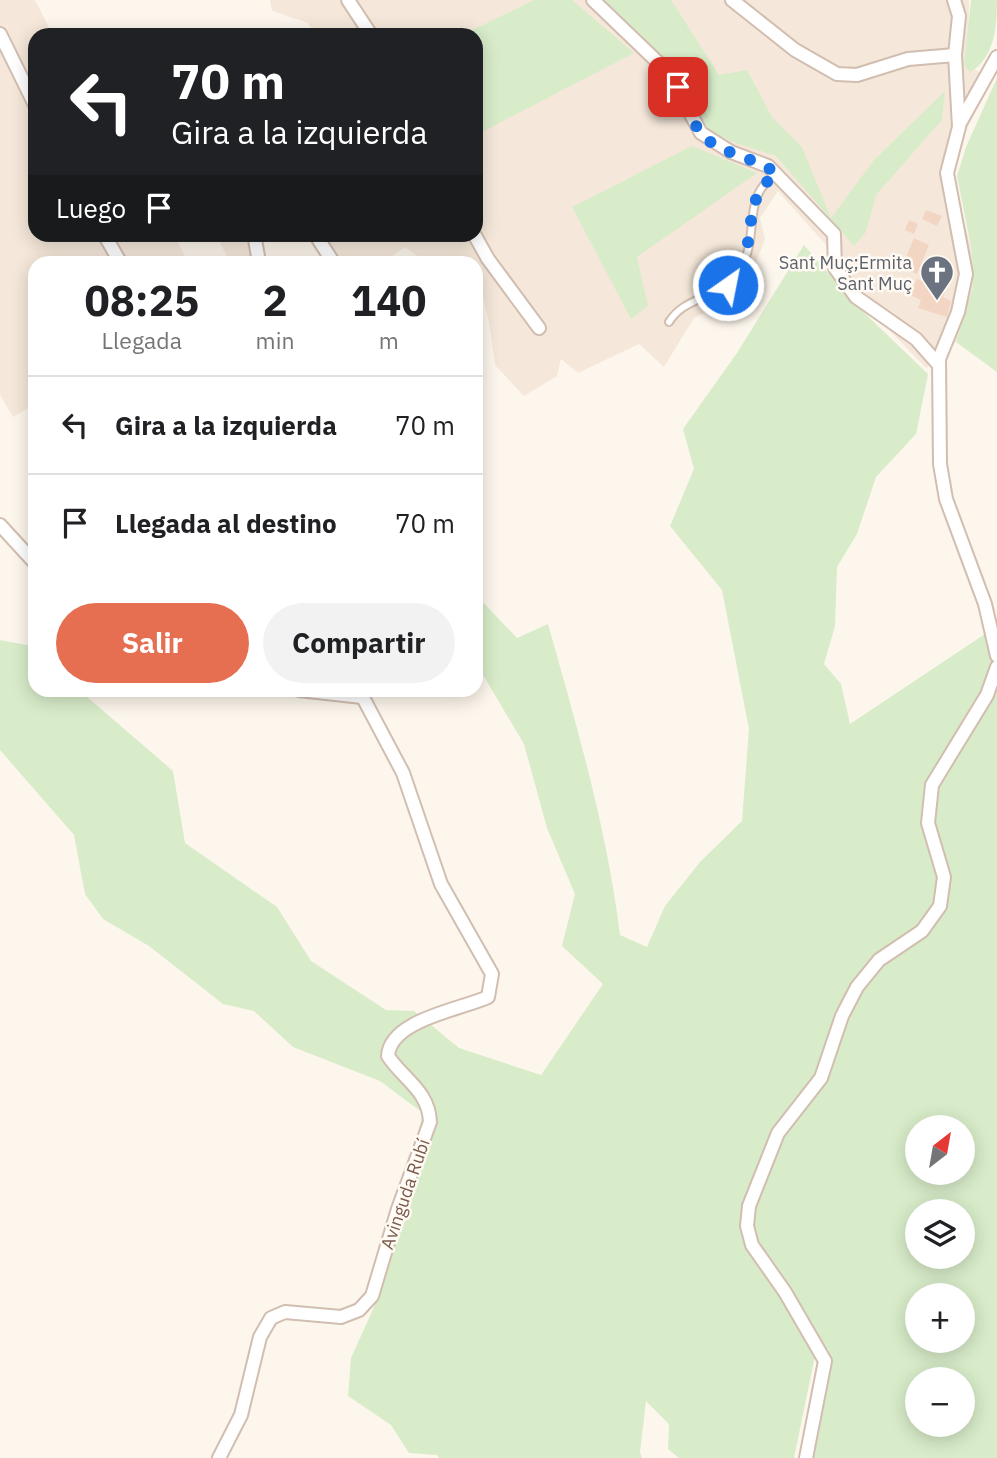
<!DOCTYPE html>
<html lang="es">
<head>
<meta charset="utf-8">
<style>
	:root { --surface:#fff; --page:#f2f2f2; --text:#202124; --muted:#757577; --line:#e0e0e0; --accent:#e76f51 }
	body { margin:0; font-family:"IBM Plex Sans",sans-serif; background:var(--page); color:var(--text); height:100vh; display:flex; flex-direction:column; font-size:26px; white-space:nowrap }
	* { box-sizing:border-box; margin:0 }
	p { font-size:23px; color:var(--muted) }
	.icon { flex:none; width:38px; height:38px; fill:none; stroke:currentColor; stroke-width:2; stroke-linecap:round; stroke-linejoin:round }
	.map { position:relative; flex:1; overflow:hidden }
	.sheet { position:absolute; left:28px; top:256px; width:455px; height:441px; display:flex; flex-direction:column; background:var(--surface); border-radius:21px; box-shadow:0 4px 18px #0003 }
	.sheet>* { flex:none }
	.hud { position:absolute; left:28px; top:28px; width:455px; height:214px; border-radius:21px; box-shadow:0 4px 18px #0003; background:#202124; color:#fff; overflow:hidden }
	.needle { width:46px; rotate:31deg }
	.buttons { position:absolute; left:905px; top:1115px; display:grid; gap:14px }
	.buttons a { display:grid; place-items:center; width:70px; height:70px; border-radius:50%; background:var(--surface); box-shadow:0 4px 18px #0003; font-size:35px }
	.pin { position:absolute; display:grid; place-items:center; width:60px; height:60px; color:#fff; margin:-30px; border-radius:14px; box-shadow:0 4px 10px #0006 }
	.me { position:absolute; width:77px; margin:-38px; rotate:33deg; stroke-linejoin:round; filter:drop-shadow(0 0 5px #0008) }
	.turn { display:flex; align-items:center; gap:24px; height:147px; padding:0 28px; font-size:32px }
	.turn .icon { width:91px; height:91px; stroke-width:2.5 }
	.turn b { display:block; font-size:49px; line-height:60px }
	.then { display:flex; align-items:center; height:66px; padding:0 28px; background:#0003; gap:14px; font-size:26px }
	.eta { display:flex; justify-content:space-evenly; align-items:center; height:119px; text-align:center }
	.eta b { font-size:42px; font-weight:700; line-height:49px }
	.primary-button { display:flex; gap:14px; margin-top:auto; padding:14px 28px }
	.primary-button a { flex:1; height:80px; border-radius:42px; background:var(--accent); color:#fff; font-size:28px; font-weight:700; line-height:80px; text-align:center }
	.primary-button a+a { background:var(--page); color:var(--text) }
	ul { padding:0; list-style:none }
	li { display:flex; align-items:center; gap:21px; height:98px; padding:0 28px; border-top:2px solid var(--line) }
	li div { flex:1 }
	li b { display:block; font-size:26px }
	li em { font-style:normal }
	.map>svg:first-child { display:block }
	.residential { fill:#f5e8da }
	.green { fill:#d8ecc9; fill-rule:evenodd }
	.building { fill:#f3d5c3 }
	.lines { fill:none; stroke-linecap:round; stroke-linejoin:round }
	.lane-casing { stroke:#d1beb0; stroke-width:10 }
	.street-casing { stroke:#d1beb0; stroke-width:16 }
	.lane { stroke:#fff; stroke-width:6 }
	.street { stroke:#fff; stroke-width:12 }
	.route { stroke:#1a73e8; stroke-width:12; stroke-dasharray:0 21.6 }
	.labels { text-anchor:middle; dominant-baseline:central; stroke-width:5; stroke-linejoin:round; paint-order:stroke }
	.worship-label { font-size:18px; fill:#5b616d; stroke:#fffaf3; text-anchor:end }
	.street-label { font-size:18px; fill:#7a5c4d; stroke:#fffaf3 }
</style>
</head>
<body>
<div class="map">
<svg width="997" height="1458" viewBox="0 0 997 1458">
	<rect width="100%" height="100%" fill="#fdf6ec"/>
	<g class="residential">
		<polygon points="0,0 35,0 53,35 35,35 35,234 174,235 188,262 35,262 35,404 13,417 0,395"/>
		<polygon points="270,0 969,0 968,64 990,80 965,133 953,179 971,247 973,286 956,342 926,368 865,305 834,254 778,191 760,218 765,239 744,294 694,318 664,367 639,344 578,373 561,359 557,376 524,396 495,365 489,322 479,280 476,280 476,262 425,262 405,247 383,262 324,262 305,235 476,234 476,35 315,35 308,23 272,11"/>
		<polygon points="216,235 262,235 265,262 230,262"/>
	</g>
	<g class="green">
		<polygon points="534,0 572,0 634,53 476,135 476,35 462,35"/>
		<polygon points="604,0 671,0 719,75 747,70 772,117 802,147 831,218 874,160 945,91 942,120 876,195 866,232 854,246 776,156 733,142 709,130 679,73"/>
		<path d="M971,0H997C997,25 995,58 970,72L964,65Z"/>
		<polygon points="997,78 997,372 956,342 973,286 971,247 957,176 966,147"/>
		<polygon points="692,146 757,173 637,257 648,306 631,319 572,207"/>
		<path d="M804,245L855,304L928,374L916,434L876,477L857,534L837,567L835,626L824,664L841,684L850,724L997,626V1458H810L829,1349L815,1356L794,1458H679L668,1449L669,1424L646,1401L640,1452L642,1458H439L437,1455L409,1453L391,1425L348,1396L351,1358L374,1307L423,1113L380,1081L293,1047L254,1011L223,1004L149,946L103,919L85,894L74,835L0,750V640L27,645L35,651V690H79L173,771L185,843L277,907L311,961L386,1010L414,1011L459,1048L541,1075L603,984L562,946L575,894L547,828L524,744L476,663V595L517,638L548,624C577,727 607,829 620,935L647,947L665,906L700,862L742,821L749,729L722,590L670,526L694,469L683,429L737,353ZM917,1127H962V1172H917ZM917,1211H962V1256H917ZM917,1295H962V1340H917ZM917,1379H962V1424H917Z"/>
	</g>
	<g class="building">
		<polygon points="926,210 942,216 937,226 922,219"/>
		<polygon points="909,220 918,224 914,234 905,230"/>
		<polygon points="914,238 929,245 917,274 902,267"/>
		<polygon points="917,279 945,292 943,297 951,301 947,317 918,308 921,300 910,295"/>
	</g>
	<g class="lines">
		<g class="lane-casing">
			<path id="lane" d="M669,322C687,293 723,302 743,263C759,233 742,195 776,175"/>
		</g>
		<g class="street-casing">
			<g id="street">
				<polyline points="348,0 371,35"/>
				<polyline points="593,0 668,72 701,133 731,152 768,166 834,234 835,268 856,297 916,339 938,364"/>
				<polyline points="732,0 795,50 837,74 857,75 908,59 955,55"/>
				<polyline points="954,0 959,16 955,55 959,127 947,173 966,274 958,312 939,359 940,464 946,499 985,604 997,656"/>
				<polyline points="0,34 35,105"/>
				<polyline points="960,123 997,57"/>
				<polyline points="104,234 120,262"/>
				<polyline points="254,234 259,262"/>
				<polyline points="315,234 333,262"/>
				<polyline points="474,234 488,259 539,328"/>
				<polyline points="0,525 35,563"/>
				<polyline points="299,690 362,697"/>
				<path d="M219,1458L241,1415L260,1337L271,1318L285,1312L341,1317L359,1310L372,1296L398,1209L430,1122C429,1091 403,1079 388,1056C390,1020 459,1010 488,997L492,974L441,884L403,773L359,690"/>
				<polyline points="806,1458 825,1361 785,1292 752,1245 747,1226 749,1206 778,1133 821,1078 842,1016 857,987 879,960 922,931 940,906 944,877 928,823 932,785 987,695 997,667"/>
			</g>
		</g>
		<use href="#lane" class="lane"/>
		<use href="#street" class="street"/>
	</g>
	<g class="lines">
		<path class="route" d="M678,87C685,102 691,119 700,132C717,155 756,156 777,174C736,199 763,251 728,285"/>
	</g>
	<defs>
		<g id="church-pin" transform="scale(1.75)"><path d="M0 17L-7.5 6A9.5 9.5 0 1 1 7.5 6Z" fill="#6b7280" stroke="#fffaf3"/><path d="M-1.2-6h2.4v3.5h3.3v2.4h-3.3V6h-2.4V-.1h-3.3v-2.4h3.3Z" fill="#fff"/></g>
	</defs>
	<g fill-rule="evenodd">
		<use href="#church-pin" x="937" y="272"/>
	</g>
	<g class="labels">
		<g class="worship-label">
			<text x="912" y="262">Sant Muç;Ermita<tspan x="912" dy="21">Sant Muç</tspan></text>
		</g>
		<g class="street-label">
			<text transform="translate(405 1194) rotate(-71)">Avinguda Rubí</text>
		</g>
	</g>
</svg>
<div class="buttons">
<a><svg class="needle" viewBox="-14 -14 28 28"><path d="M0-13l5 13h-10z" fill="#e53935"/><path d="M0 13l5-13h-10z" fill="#757577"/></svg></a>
<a><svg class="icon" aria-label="layers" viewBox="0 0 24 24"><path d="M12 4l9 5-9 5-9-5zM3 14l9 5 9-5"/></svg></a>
<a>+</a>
<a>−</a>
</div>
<div class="pin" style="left:678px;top:87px;background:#d93025"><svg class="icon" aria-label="arrive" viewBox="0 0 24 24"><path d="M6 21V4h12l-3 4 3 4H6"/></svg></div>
<svg class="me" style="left:728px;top:285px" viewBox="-20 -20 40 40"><circle r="17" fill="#1a73e8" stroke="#fff" stroke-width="3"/><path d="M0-11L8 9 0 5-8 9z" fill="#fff"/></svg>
<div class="hud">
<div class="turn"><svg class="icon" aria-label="left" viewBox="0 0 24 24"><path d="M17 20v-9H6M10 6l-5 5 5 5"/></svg><div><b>70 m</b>Gira a la izquierda</div></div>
<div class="then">Luego<svg class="icon" aria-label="arrive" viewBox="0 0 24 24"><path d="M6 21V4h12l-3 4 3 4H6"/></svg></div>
</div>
<section class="sheet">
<div class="eta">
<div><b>08:25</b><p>Llegada</p></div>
<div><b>2</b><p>min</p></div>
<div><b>140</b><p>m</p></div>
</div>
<ul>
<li><svg class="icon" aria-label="left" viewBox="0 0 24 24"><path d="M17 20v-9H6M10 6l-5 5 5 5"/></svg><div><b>Gira a la izquierda</b></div><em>70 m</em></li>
<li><svg class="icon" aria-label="arrive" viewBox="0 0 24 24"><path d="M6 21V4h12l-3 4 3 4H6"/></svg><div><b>Llegada al destino</b></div><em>70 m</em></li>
</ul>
<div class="primary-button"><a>Salir</a><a>Compartir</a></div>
</section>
</div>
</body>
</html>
